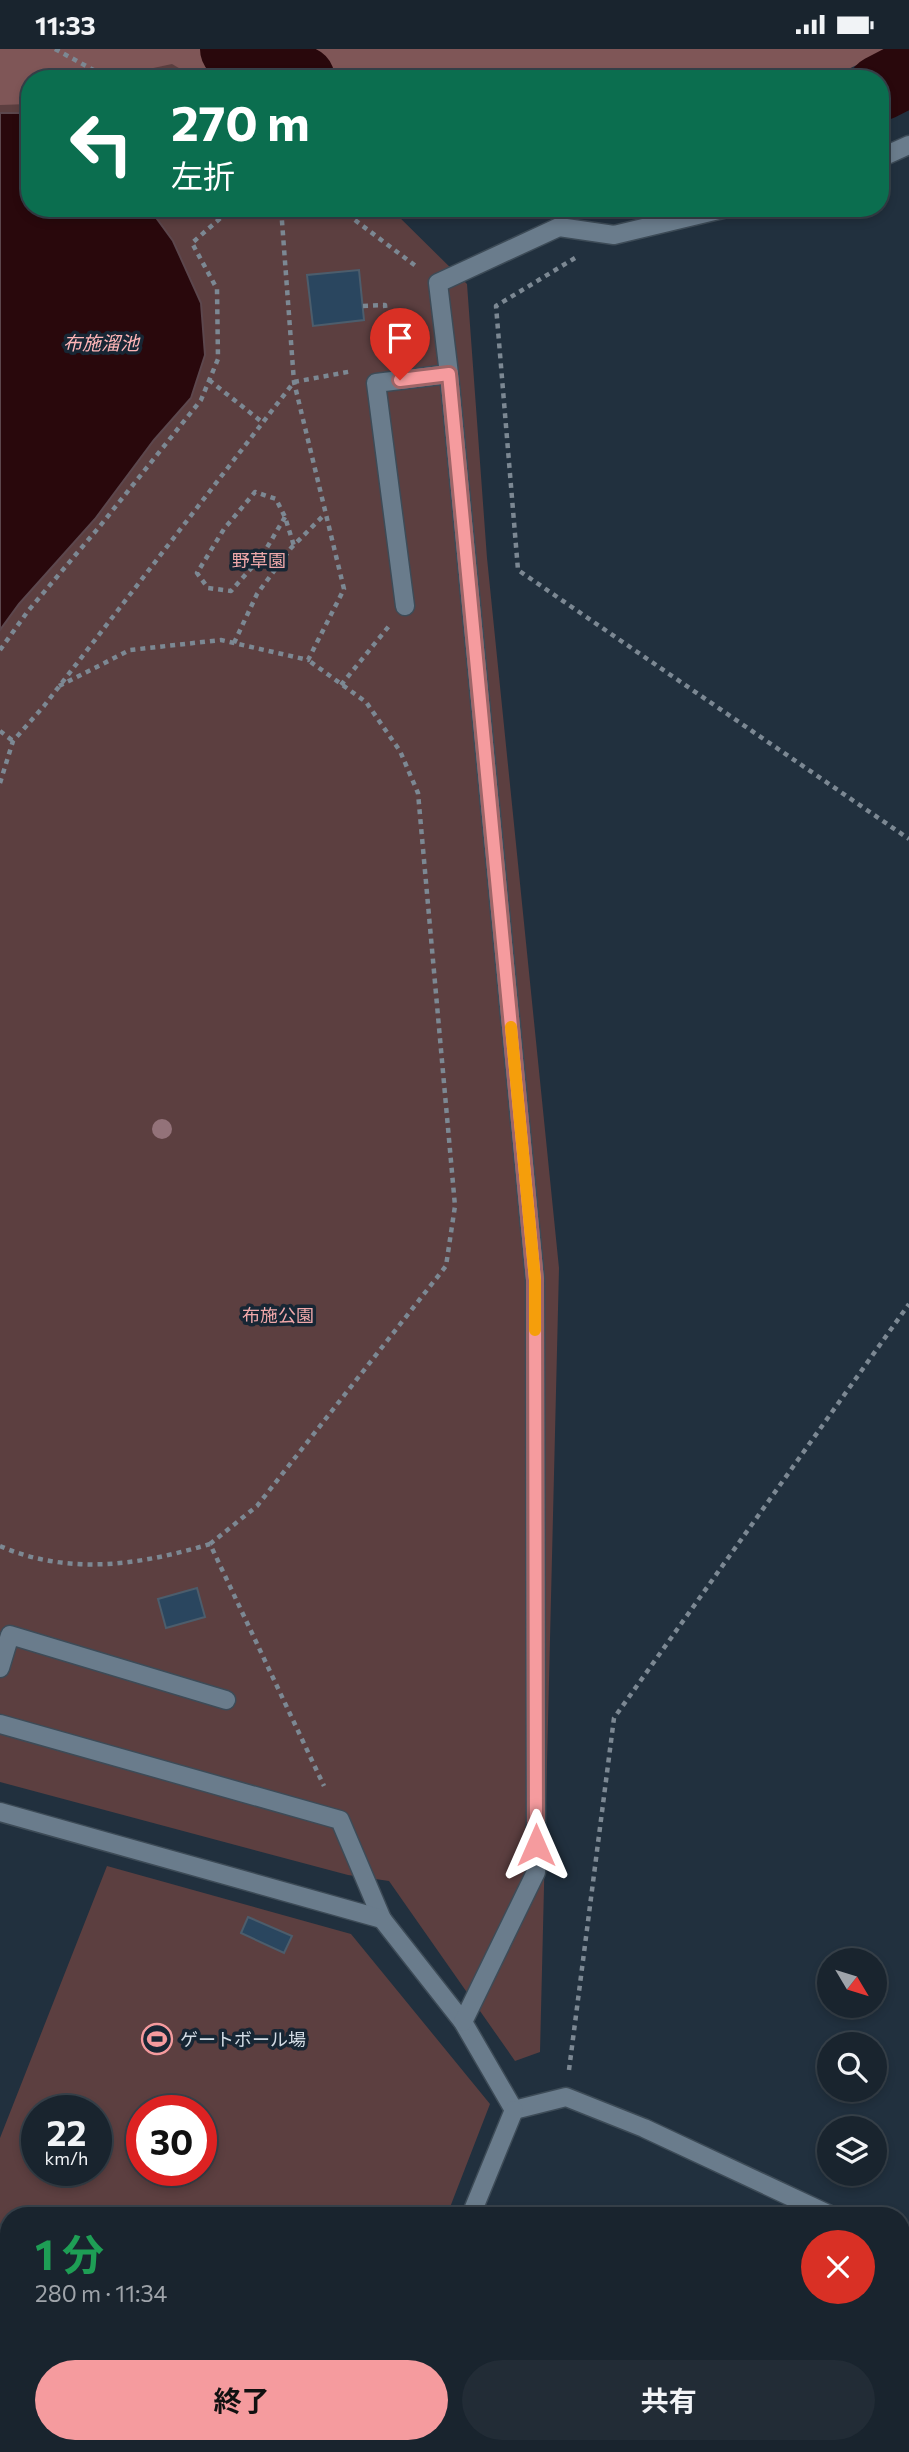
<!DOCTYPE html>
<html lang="ja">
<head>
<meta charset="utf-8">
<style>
	:root { --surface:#19242e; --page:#222c36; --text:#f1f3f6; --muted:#9fa4aa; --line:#37414a; --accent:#f59b9e }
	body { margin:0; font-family:Commissioner,"Noto Sans JP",sans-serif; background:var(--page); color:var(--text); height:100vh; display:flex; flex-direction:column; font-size:26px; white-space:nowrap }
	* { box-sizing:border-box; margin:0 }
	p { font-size:23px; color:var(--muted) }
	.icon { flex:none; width:38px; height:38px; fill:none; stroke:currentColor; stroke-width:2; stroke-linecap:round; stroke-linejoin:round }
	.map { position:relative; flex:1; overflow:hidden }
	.sheet { position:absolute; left:0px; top:2158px; width:910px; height:247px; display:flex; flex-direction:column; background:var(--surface); border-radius:28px 28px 0 0; box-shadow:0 4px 10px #0003,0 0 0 2px var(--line) }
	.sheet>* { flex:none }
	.hud { position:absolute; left:21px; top:21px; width:868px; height:147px; border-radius:28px; box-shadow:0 4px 10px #0003,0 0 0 2px var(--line); background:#0b6e4f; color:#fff; overflow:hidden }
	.needle { width:46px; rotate:128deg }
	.controls { position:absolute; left:817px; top:1899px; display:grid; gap:14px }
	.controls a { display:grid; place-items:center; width:70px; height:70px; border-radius:50%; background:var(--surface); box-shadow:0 4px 10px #0003,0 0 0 2px var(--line); font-size:35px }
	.speed { position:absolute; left:21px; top:2046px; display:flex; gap:14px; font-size:35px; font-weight:700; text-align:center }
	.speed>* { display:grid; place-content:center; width:91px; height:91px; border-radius:50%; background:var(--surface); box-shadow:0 4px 10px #0003,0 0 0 2px var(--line); line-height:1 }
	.speed small { font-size:18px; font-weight:400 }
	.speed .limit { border:10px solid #d22; background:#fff; color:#111 }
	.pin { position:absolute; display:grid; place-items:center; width:60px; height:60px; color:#fff; margin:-72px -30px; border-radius:50% 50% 50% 0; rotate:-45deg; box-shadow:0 0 7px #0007 }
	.pin .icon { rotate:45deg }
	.me { position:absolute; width:77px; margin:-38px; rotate:0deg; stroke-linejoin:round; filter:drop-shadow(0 0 5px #0008) }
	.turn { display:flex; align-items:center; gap:24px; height:147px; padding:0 35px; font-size:32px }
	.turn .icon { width:91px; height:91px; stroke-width:2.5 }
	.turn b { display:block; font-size:49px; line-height:60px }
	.round { display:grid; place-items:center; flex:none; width:74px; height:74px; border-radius:37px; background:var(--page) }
	.overview { display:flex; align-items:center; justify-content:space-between; height:119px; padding:0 35px }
	h1 { font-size:42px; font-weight:700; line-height:52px; color:#1e9e55 }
	.action { display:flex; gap:14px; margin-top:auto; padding:14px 35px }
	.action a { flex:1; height:80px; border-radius:42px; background:var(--accent); color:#111; font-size:28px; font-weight:700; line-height:80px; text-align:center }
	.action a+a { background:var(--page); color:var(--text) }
	.status { display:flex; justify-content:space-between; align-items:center; height:49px; padding:0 35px; background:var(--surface); direction:ltr }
	.status svg { height:19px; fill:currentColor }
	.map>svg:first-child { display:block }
	.green { fill:#5c3f40; fill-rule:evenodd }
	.forest { fill:#7f5657 }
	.water { fill:#29080c; stroke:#5c474d; stroke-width:2 }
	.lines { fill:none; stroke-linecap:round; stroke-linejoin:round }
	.river { stroke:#29080c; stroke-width:66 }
	.building { fill:#2a465f; stroke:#4c5d6c; stroke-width:2 }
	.lane-casing { stroke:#3d4b57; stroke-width:21 }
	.street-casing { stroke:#3d4b57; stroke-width:21 }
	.path { stroke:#7c8893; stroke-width:4.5; stroke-dasharray:5 5; stroke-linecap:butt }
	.lane { stroke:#6a7c8c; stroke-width:18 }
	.street { stroke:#6a7c8c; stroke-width:18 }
	.tree { fill:#937279 }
	.route-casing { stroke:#9f6567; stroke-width:18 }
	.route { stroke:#f59b9e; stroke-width:12 }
	.slow { stroke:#f59e0b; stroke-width:12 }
	.labels { text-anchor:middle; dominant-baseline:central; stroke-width:7; stroke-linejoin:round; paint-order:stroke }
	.park-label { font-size:18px; fill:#f0a8aa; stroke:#172634 }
	.poi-label { font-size:18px; fill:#d2dbe4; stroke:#172634; text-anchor:start }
	.water-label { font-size:19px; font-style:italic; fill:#feb5b7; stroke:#172634 }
</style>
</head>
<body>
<div class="status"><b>11:33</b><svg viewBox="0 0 49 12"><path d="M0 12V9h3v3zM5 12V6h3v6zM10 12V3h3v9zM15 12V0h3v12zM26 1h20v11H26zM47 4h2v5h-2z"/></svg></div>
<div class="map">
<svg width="909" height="2403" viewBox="0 0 909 2403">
	<rect width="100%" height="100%" fill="#21303e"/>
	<g class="green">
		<polygon points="0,0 173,15 197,30 30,30 30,159 390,159 467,235 487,509 559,1219 540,2003 515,2012 389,1832 348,1826 0,1733"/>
		<path d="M107,1817L351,1885L490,2055L447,2166H9V2396H359L357,2403H0V2089ZM37,2062H96V2121H37ZM142,2062H201V2121H142Z"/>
	</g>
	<polygon class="forest" points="0,0 891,0 827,30 197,30 172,15 102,30 30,30 30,55 0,56"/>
	<polygon class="water" points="0,64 30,64 30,159 149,159 173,192 201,254 205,306 191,349 154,391 95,470 19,555 0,581"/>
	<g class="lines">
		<g class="river">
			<polyline points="233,0 302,30"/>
			<polyline points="880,39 909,24"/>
		</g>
	</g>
	<g class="building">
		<polygon points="359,221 364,271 313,277 307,226"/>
		<polygon points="197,1539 205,1568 166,1579 158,1550"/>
		<polygon points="248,1868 292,1887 284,1904 241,1884"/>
	</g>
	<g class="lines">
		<g class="lane-casing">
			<g id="lane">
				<polyline points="405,557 376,334 449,325"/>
				<polyline points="0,1619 10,1586 226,1651"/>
				<polyline points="0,1675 340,1771 382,1870"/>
			</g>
		</g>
		<g class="street-casing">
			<g id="street">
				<polyline points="880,109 909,96"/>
				<polyline points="0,1763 382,1870 463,1973 514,2061 566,2048 644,2079 830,2166"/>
				<polyline points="463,1973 536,1823 535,1231 449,325 438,234 559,178 614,186 727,159"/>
				<polyline points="471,2166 514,2061"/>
				<polyline points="901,2200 909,2203"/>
				<polyline points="901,2385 909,2377"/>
				<polyline points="375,2403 378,2396"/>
				<polyline points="886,2403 892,2396"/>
			</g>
		</g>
		<g class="path">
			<polyline points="55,0 110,30"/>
			<polyline points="339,159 417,218"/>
			<polyline points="575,209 496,257 518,521 909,790"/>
			<polyline points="363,257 385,256 390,307"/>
			<polyline points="209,331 262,373"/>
			<polyline points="285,468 262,507 231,542 208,539 197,524 224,480 255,443 276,450 285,468 294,497"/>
			<polyline points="234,594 257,545 291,499 325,465"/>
			<polyline points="0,601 28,562 100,477 201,351 218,310 217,240 192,194 232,159"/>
			<polyline points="341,636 389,577"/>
			<polyline points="59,637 130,601 221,591 308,611 344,540 294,333 281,159"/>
			<polyline points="0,682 13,692"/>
			<polyline points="0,734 13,692 44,657 294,333 353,322"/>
			<polyline points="210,1495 257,1457 446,1217 455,1157 418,744 400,702 366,653 308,611"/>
			<path d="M0,1497C69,1527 140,1516 210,1495L324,1737"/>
			<polyline points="569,2021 614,1669 909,1255"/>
		</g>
		<use href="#lane" class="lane"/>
		<use href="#street" class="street"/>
	</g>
	<circle class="tree" cx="162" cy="1080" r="10"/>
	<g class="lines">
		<g class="route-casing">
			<polyline id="route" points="400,331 449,325 535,1231 536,1796"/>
		</g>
		<use href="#route" class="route"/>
		<polyline class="slow" points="511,978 535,1231 535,1281"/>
	</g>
	<defs>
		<g id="stadium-ring" transform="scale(1.575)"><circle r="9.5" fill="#172634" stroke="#f59b9e" stroke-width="1.5"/><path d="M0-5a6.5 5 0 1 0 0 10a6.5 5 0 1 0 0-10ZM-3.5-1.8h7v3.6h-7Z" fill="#f59b9e"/></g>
	</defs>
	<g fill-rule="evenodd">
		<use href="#stadium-ring" x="157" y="1990"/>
	</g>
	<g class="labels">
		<g class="park-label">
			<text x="259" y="511">野草園</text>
			<text x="278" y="1266">布施公園</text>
		</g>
		<g class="poi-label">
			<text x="180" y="1990">ゲートボール場</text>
		</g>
		<g class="water-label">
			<text x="101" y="293">布施溜池</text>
		</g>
	</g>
</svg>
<div class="controls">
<a><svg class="needle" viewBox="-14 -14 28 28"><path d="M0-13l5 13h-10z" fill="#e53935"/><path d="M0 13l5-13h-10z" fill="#9fa4aa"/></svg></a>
<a><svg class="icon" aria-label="search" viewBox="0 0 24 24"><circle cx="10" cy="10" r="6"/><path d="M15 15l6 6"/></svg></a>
<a><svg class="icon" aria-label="layers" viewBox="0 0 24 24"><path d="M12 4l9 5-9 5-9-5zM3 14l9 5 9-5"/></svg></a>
</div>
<div class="speed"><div>22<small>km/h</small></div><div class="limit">30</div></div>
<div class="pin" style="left:400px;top:331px;background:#d93025"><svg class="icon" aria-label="arrive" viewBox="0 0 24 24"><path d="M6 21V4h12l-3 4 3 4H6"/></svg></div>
<svg class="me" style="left:536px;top:1796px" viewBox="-20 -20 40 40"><path d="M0-17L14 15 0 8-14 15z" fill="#f59b9e" stroke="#fff" stroke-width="4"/></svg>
<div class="hud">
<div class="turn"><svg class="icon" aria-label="left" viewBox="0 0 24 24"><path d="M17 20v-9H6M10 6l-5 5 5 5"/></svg><div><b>270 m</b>左折</div></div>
</div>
<section class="sheet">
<div class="overview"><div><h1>1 分</h1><p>280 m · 11:34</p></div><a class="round" style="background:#d93025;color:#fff"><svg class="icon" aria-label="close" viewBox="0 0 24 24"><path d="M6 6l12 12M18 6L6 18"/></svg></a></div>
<div class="action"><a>終了</a><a>共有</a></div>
</section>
</div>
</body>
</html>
